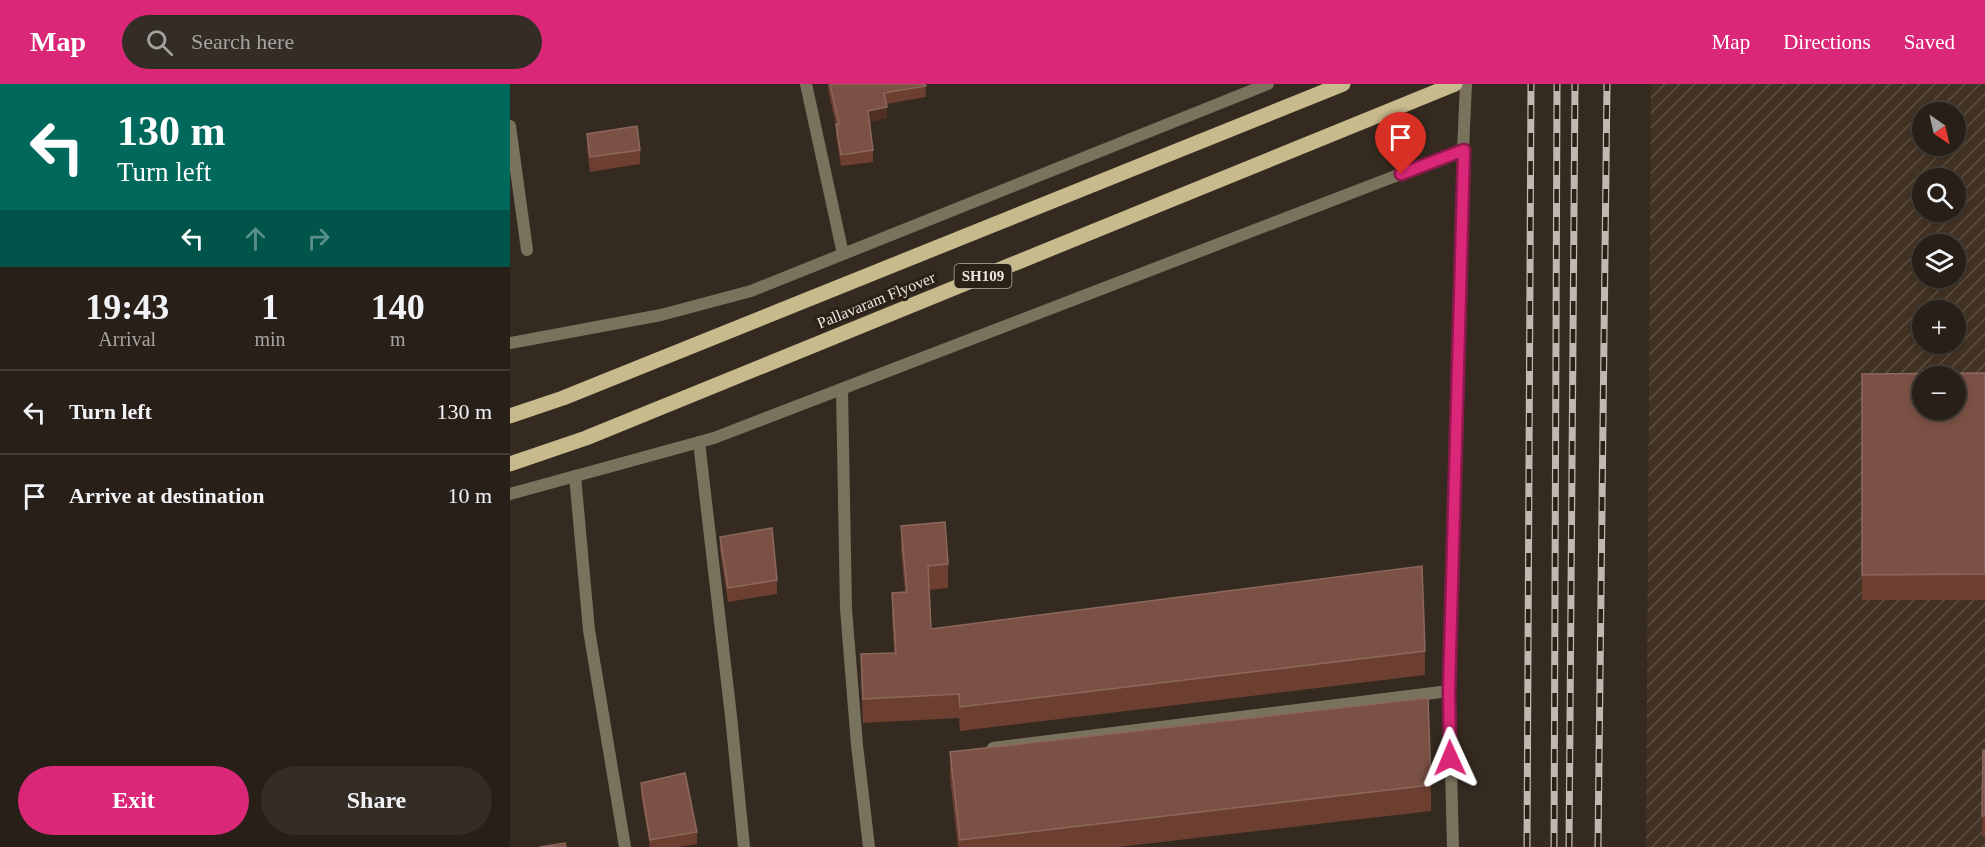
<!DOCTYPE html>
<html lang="en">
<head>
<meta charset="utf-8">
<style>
	:root { --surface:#282018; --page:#342d25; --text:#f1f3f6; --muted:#a5a3a2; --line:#443e37; --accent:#db2777 }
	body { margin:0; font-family:"Times New Roman",serif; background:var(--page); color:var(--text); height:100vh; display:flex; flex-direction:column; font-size:22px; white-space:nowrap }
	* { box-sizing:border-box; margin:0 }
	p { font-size:20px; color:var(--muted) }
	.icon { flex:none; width:33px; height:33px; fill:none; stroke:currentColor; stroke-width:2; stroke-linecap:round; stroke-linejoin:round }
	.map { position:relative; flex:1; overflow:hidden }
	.drawer { display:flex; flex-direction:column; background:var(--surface); width:510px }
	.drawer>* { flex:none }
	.hud { background:#00695c; color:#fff; overflow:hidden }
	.needle { width:39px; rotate:146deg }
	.fabs { position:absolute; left:1402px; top:18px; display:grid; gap:12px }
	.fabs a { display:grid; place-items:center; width:54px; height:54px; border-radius:50%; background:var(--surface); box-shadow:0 3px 9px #0003,0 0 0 2px var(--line); font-size:30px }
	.pin { position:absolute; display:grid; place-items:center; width:51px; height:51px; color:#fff; margin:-62px -26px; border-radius:50% 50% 50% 0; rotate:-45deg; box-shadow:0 0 6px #0007 }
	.pin .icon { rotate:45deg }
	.me { position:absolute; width:66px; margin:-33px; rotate:359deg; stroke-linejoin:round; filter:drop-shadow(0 0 4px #0008) }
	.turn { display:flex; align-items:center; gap:21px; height:126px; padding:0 18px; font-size:27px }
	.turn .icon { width:78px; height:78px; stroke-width:2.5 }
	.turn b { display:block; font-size:42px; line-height:51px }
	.lanes { display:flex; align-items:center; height:57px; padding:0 18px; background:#0003; justify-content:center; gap:30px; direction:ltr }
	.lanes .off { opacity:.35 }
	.eta { display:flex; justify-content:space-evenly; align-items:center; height:102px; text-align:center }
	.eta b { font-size:36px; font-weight:600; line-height:42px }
	.cta { display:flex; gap:12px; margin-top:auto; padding:12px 18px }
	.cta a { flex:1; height:69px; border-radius:36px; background:var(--accent); color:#fff; font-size:24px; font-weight:600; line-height:69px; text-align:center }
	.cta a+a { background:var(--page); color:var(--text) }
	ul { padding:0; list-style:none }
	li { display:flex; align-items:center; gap:18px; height:84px; padding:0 18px; border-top:2px solid var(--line) }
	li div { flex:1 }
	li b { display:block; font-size:22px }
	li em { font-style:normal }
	header { display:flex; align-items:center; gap:36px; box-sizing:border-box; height:84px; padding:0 30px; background:var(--accent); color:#fff }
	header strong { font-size:28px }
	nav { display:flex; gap:33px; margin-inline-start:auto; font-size:21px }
	.search { width:420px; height:54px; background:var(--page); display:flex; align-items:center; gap:15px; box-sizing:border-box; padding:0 21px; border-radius:33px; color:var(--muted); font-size:22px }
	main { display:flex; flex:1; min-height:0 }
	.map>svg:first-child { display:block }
	.industrial { fill:url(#industrial-furrows); fill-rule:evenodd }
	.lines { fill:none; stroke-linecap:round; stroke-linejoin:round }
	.minor { stroke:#79735e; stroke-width:12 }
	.tertiary { stroke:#79735e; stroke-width:12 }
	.primary { stroke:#c7ba8c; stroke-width:15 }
	.rail-casing { stroke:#c1b9b1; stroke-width:7 }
	.rail { stroke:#2b2117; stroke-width:4.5; stroke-dasharray:14; stroke-linecap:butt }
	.wall { fill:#6d3f31 }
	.shaded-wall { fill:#512f22 }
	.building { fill:#7a5144; stroke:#8c685c; stroke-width:1.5; fill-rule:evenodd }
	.route-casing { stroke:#8e194d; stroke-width:15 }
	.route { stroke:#db2777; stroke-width:10 }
	.labels { text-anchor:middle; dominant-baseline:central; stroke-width:6; stroke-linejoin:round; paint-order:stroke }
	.shield { fill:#2b2117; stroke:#b3aba3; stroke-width:1.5 }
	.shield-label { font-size:15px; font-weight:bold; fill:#ede6df }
	.street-label { font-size:16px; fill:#ede6df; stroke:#2b2117 }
</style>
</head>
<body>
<header>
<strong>Map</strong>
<div class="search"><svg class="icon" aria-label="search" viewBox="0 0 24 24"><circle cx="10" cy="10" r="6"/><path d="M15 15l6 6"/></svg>Search here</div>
<nav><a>Map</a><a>Directions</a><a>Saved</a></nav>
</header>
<main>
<section class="drawer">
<div class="hud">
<div class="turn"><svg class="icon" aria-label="left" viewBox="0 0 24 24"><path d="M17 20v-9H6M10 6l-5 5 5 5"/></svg><div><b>130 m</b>Turn left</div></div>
<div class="lanes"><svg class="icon" aria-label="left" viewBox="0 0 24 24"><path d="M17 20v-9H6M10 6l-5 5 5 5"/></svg><svg class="icon off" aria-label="ahead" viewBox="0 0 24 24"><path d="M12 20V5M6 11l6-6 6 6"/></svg><svg class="icon off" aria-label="right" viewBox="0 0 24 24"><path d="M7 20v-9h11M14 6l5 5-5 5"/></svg></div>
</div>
<div class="eta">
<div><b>19:43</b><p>Arrival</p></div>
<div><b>1</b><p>min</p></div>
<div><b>140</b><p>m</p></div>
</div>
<ul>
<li><svg class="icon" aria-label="left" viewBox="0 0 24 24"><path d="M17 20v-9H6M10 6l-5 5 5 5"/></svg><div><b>Turn left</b></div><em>130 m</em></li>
<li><svg class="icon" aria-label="arrive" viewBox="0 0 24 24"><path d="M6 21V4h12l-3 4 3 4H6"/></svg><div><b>Arrive at destination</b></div><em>10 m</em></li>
</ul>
<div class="cta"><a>Exit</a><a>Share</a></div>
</section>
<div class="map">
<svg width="1475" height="763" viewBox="0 0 1475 763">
	<defs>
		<pattern id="industrial-furrows" width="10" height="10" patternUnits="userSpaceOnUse" patternTransform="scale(1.5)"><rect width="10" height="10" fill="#423223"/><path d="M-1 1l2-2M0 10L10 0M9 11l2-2" fill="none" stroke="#5e5042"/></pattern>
	</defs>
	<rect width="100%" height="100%" fill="#352a20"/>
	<path class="industrial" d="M1141,0H1475V763H1136ZM1413,28H1446V62H1413ZM1413,94H1446V128H1413ZM1413,160H1446V194H1413ZM1413,226H1446V260H1413ZM1413,292H1446V326H1413Z"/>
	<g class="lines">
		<g class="minor">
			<polyline points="296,0 333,170"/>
			<polyline points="0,42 17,166"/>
			<polyline points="332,305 336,525 347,661 359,763"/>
			<polyline points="189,358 221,632 234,763"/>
			<polyline points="65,392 79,546 115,763"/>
			<polyline points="483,664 939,607"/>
			<polyline points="943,763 939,607 953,66"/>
		</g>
		<g class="tertiary">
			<polyline points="0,259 151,231 241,207 758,0"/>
			<polyline points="0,410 204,354 953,66 956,0"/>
		</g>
		<g class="primary">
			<polyline points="0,332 53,314 833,0"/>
			<polyline points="0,380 76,354 945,0"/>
		</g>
		<g class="rail-casing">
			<g id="rail">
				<polyline points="1017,763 1021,0"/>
				<polyline points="1044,763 1047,0"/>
				<polyline points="1059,763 1065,0"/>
				<polyline points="1088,763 1097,0"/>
			</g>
		</g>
		<use href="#rail" class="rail"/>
	</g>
	<g class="wall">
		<polygon points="318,0 415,0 416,13 376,20 377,34 359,38 363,66 363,78 331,82 326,51 326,41 318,5"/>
		<polygon points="77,50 130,66 130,80 80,88 77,64"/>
		<polygon points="1475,289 1475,516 1352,516 1352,290"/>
		<polygon points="391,442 438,480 438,504 419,506 421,545 915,567 915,591 450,647 449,634 353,639 351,594 351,570 384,569 382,533 382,509 395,509 391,466"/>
		<polygon points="210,453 267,496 267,510 218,518 210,467"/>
		<polygon points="1473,666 1475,666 1475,753 1472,753"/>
		<polygon points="440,668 921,701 921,727 608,763 448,763 440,694"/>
		<polygon points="131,699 187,748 187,760 169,763 140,763 131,711"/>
	</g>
	<polygon class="shaded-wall" points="377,23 377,34 358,38 358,27"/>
	<g class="building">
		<polygon points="320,0 415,0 416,2 374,9 377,23 358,27 363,66 331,71 326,40 329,40"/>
		<polygon points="127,42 130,66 80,73 77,50"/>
		<path d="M1475,289V490L1352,491V290ZM1413,292H1446V326H1413Z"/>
		<polygon points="435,438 438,480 418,482 421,545 912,482 915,567 450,623 449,610 353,615 351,570 386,569 382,509 397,508 391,442"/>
		<polygon points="262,444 267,496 218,504 210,453"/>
		<polygon points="918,614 921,701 450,756 440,668"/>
		<polygon points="1473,666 1475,666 1475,732 1472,732"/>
		<polygon points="175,689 187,748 140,756 131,699"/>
		<polygon points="55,759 56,763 30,763"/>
	</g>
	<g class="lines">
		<g class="route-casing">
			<polyline id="route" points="891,90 954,66 939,607 940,674"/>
		</g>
		<use href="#route" class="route"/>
	</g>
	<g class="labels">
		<rect class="shield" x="444.5" y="180" width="57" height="24" rx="4.5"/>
		<g class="shield-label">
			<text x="473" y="192">SH109</text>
		</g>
		<g class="street-label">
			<text transform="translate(366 216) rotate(-22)">Pallavaram Flyover</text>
		</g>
	</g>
</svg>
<div class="fabs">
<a><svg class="needle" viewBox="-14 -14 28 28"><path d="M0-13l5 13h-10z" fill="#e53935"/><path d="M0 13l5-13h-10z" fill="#a5a3a2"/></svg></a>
<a><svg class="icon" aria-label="search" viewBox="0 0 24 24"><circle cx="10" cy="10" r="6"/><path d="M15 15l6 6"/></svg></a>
<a><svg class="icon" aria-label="layers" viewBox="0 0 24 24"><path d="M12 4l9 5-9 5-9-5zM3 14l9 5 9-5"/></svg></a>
<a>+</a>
<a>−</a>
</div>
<div class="pin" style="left:891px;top:90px;background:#d93025"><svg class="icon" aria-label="arrive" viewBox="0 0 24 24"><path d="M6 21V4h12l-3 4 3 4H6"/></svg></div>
<svg class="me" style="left:940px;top:674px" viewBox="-20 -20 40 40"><path d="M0-17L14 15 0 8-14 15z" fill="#db2777" stroke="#fff" stroke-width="4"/></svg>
</div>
</main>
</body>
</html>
